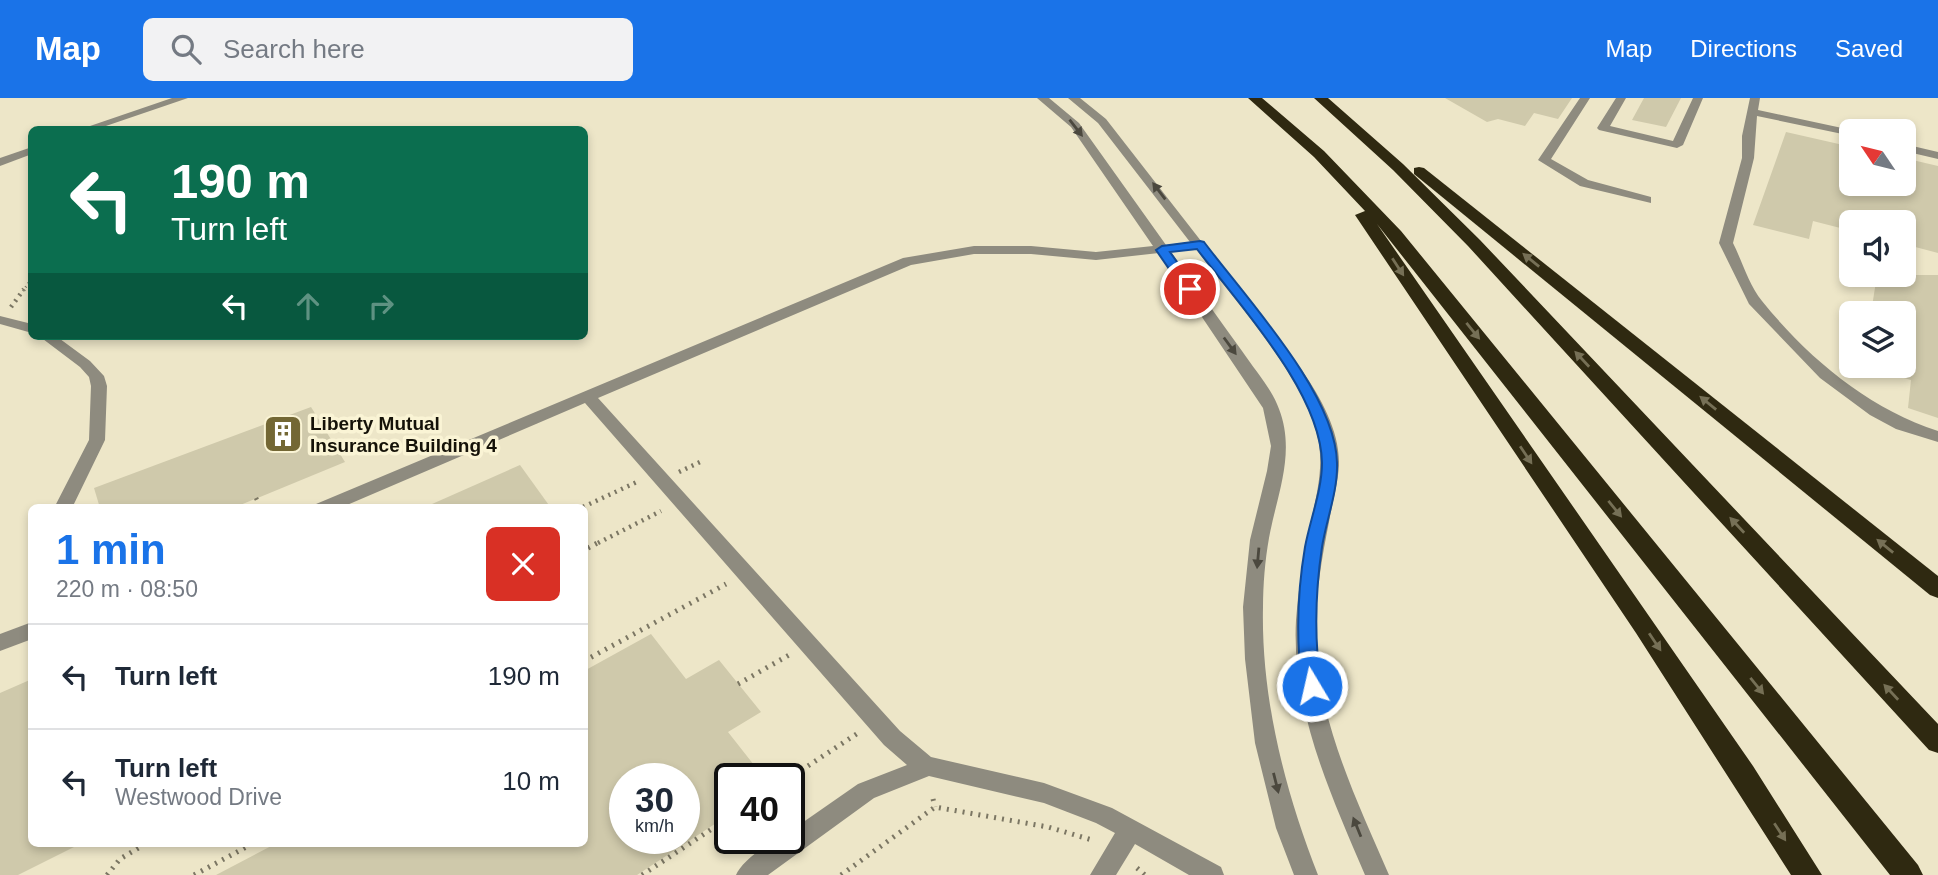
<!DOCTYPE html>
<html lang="en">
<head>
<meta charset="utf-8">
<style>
	:root { --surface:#fff; --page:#f2f2f3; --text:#1f2937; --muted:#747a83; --line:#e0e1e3; --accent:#1a73e8 }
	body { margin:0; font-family:Arial,sans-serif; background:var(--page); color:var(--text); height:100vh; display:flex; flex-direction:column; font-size:26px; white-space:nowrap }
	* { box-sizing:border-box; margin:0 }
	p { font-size:23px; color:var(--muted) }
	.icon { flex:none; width:38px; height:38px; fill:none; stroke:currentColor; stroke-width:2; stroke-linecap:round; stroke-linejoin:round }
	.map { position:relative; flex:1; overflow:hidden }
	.sheet { position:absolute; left:28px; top:406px; width:560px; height:343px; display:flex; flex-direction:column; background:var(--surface); border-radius:10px; box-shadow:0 4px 10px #0003 }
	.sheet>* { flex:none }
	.top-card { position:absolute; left:28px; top:28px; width:560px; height:214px; border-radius:10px; box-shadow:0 4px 10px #0003; background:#0b6e4f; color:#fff; overflow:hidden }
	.needle { width:46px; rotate:305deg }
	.fabs { position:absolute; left:1839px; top:21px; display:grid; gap:14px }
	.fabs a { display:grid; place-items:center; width:77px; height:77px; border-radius:10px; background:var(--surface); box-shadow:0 4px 10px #0003; font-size:35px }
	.speed { position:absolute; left:609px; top:665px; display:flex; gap:14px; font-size:35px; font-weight:700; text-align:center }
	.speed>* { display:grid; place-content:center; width:91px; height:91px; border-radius:50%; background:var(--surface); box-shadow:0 4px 10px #0003; line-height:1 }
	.speed small { font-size:18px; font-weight:400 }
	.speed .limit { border:4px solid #111; border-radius:10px; background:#fff; color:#111 }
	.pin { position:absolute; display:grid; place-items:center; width:60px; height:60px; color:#fff; margin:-30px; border:4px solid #fff; border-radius:50%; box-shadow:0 2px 7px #0007 }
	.me { position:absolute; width:77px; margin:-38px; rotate:351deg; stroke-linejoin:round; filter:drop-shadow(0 0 5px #0008) }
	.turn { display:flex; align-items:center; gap:24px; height:147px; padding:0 28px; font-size:32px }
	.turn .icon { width:91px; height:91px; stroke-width:2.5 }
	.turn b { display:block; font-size:49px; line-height:60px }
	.lanes { display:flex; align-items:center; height:66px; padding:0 28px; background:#0003; justify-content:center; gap:35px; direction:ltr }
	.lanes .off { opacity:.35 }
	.round { display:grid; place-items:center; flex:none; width:74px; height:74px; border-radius:10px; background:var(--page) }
	.overview { display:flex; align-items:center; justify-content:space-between; height:119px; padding:0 28px }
	h1 { font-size:42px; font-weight:700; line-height:52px; color:var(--accent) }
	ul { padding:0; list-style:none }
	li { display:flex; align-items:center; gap:21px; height:105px; padding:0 28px; border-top:2px solid var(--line) }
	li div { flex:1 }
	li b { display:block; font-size:26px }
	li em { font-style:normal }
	header { display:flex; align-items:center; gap:42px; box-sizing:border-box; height:98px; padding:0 35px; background:var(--accent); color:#fff }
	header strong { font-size:33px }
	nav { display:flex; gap:38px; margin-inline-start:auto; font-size:24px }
	.search { width:490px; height:63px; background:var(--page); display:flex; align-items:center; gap:18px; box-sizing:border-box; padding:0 24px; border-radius:10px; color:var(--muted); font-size:26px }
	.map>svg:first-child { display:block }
	.building { fill:#cfc9ab; fill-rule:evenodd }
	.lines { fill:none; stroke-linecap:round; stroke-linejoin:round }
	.path-far2 { stroke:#7b7663; stroke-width:2.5; stroke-dasharray:1 3.5; stroke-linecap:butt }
	.path-far1 { stroke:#7b7663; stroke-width:4.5; stroke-dasharray:2 5; stroke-linecap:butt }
	.path { stroke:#7b7663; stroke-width:5; stroke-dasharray:2 6; stroke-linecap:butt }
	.minor { fill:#8e8b7f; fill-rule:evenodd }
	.highway { fill:#2f2911; fill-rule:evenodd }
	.oneway { fill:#4b483e }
	.oneway2 { fill:#767056 }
	.route { fill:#1a73e8; stroke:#114b97; stroke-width:2 }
	.labels { text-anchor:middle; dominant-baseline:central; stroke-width:7; stroke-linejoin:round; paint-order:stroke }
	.poi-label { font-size:19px; font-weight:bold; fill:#151208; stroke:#faf4d5; text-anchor:start }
</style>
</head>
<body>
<header>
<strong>Map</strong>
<div class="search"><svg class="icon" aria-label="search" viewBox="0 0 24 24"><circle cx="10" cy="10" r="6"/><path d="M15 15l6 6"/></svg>Search here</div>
<nav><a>Map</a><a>Directions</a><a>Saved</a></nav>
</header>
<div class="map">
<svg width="1938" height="777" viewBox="0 0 1938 777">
	<rect width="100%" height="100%" fill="#ede6c8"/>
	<g class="building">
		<polygon points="1445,0 1572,0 1558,21 1534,15 1525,28 1498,21 1487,24"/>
		<polygon points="1644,0 1681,0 1666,29 1632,22"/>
		<polygon points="1786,34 1852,49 1852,86 1904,86 1904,60 1938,68 1938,155 1904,146 1904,124 1852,124 1852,133 1813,123 1809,141 1753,127"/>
		<polygon points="1877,177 1938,177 1938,320 1908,310 1911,282 1904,280 1904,215 1871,215"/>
		<polygon points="311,309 345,364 233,410 100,410 94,390"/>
		<polygon points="520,367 551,410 423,410"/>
		<path d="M651,536L686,581L719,562L761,614L728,634L765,681H730V716L637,777H216L275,746H584V573ZM625,681H684V740H625Z"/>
		<polygon points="32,581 32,746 80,746 18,777 0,777 0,595"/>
	</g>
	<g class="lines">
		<polyline class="path-far2" points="23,193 32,180"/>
		<g class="path-far1">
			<polyline points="11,209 24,191"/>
			<polyline points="679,374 700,364"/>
			<polyline points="256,400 259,406"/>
			<polyline points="583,409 639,383"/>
			<polyline points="598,445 661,413"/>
		</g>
		<g class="path">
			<polyline points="588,450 601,443"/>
			<polyline points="584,563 726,486"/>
			<polyline points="738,586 789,557"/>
			<polyline points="788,681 858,635"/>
			<polyline points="933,701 935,709"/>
			<polyline points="1137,770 1145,777"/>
			<polyline points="107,777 120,761 145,746"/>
			<polyline points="194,777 252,746"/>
			<polyline points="642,777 730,719"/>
			<polyline points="841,777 935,709 1048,729 1092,742"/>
		</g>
		<g class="minor">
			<polygon points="172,0 188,0 100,30 90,28"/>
			<path d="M1037,0H1049L1079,25L1166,147L1190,144L1098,25L1068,0H1080L1106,21L1303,274C1321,300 1340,334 1339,367C1338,386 1332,406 1329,424C1321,464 1314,505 1316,546C1320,627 1357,703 1389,777H1365C1331,697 1291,611 1296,522C1298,492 1303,462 1309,432C1316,399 1326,366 1316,333C1299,273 1234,202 1196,151L1171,154C1195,187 1218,220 1242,253C1254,271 1272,291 1279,311C1296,355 1277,396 1269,440C1265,462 1263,487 1263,509C1261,600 1285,693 1318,777H1294L1276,730L1255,645L1245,561L1243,509L1250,442L1267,373L1271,348L1263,310L1159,155L1096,162L1031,156H974L911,167L598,300L900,633L931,659L1044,685L1112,710L1221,769L1224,777H1189L1135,746L1116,777H1090L1115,735L1096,725L1044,705L929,678L874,700L768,777H736C742,762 773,740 789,740V734L858,686L907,667L884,647L585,305L340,410H313L316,406L903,160L974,148H1031L1096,154L1153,148L1071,29Z"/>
			<polygon points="1580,0 1590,0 1551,61 1588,82 1651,99 1651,105 1580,88 1538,62"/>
			<polygon points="1616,0 1626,0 1610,28 1673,43 1693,0 1703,0 1683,47 1677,50 1599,32 1597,30"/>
			<path d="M1750,0H1760L1758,12L1856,33H1852V38L1757,18L1754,60L1733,145C1742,163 1749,187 1762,203C1808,260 1868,310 1938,333V344L1896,331L1870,317L1820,280L1749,206L1719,145L1742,60V38Z"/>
			<polygon points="1904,46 1938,54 1938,61 1904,53"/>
			<polygon points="32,49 32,56 0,68 0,60"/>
			<polygon points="0,218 32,226 32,235 0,226"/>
			<polygon points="39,238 56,238 90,263 104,278 107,288 105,342 72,410 54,410 89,342 91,288 89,279 80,269"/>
			<polygon points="32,524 32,541 0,553 0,536"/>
		</g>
		<g class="highway">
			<polygon points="1248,0 1262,0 1324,53 1401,133 1918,767 1923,777 1890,777 1377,126 1753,668 1822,777 1791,777 1636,535 1355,117 1365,113 1314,59"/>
			<polygon points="1314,0 1328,0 1403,66 1480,142 1938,626 1938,655 1929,652 1468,148 1393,72"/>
			<polygon points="1419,69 1424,70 1938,478 1938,500 1930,497 1414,76 1414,70"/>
		</g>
	</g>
	<defs><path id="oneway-solid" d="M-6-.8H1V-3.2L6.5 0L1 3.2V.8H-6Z" transform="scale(1.75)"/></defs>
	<g class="oneway">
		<use href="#oneway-solid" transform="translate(1076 30) rotate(52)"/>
		<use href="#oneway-solid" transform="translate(1159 93) rotate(-127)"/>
		<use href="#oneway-solid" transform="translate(1230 248) rotate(54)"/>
		<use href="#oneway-solid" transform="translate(1258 460) rotate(95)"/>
		<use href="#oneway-solid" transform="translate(1276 685) rotate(76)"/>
		<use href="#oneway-solid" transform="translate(1357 729) rotate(-112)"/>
	</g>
	<g class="oneway2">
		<use href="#oneway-solid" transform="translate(1531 162) rotate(-141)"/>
		<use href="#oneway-solid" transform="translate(1398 169) rotate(57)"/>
		<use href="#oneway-solid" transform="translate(1473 233) rotate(51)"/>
		<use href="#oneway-solid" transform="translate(1582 261) rotate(-133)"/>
		<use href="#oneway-solid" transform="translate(1708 305) rotate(-141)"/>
		<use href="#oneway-solid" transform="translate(1526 357) rotate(56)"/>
		<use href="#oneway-solid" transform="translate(1615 411) rotate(51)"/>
		<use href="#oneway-solid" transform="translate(1737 427) rotate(-133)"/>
		<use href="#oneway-solid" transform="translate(1885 448) rotate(-141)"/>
		<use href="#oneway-solid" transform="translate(1655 544) rotate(56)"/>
		<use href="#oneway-solid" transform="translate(1757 588) rotate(51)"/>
		<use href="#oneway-solid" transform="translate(1891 594) rotate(-133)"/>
		<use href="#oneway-solid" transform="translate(1780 734) rotate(57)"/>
	</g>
	<path class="route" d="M1200,143L1204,144C1246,200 1336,296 1337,365C1338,393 1326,423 1322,449C1315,496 1314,541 1321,588L1318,593L1312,595L1305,593L1302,588C1296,541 1297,496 1305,449C1310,422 1322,392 1322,365C1321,294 1239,207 1197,151L1170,154L1196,191L1190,195L1185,194L1156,152L1162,148Z"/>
	<defs>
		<g id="building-square" transform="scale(2.0125)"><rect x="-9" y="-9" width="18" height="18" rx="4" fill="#736734" stroke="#faf4d5"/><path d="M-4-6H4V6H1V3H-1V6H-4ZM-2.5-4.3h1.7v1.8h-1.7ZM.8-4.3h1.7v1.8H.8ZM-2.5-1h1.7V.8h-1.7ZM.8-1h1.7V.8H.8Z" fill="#fff"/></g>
	</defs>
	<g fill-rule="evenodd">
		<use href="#building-square" x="283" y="336"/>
	</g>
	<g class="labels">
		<g class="poi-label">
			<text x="310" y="325">Liberty Mutual<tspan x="310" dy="22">Insurance Building 4</tspan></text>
		</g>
	</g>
</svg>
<div class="fabs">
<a><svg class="needle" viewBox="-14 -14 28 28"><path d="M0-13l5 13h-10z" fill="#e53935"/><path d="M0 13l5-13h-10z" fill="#747a83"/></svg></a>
<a><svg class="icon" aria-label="sound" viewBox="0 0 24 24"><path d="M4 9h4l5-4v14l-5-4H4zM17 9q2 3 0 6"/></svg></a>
<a><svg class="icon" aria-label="layers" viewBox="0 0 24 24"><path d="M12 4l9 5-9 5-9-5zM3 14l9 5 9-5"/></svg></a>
</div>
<div class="speed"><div>30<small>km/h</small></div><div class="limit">40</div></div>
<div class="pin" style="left:1190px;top:191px;background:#d93025"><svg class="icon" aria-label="arrive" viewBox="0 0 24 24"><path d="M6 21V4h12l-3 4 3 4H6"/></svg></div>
<svg class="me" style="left:1312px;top:588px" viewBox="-20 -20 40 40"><circle r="17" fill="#1a73e8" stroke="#fff" stroke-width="3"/><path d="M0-11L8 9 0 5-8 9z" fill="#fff"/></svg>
<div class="top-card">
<div class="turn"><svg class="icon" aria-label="left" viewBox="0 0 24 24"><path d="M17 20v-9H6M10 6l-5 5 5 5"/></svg><div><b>190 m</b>Turn left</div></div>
<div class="lanes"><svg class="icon" aria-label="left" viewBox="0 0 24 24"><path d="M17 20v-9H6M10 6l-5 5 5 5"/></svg><svg class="icon off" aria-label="ahead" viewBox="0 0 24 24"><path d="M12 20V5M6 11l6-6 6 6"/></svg><svg class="icon off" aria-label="right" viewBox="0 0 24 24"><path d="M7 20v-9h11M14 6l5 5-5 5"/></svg></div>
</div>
<section class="sheet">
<div class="overview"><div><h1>1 min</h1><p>220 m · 08:50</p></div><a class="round" style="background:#d93025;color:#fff"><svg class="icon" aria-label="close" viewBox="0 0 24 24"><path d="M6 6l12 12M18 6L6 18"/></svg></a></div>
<ul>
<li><svg class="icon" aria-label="left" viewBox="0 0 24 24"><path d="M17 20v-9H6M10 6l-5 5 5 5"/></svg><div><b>Turn left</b></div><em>190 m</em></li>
<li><svg class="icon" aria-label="left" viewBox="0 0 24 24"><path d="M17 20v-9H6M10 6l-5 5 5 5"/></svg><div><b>Turn left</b><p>Westwood Drive</p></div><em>10 m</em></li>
</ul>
</section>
</div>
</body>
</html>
